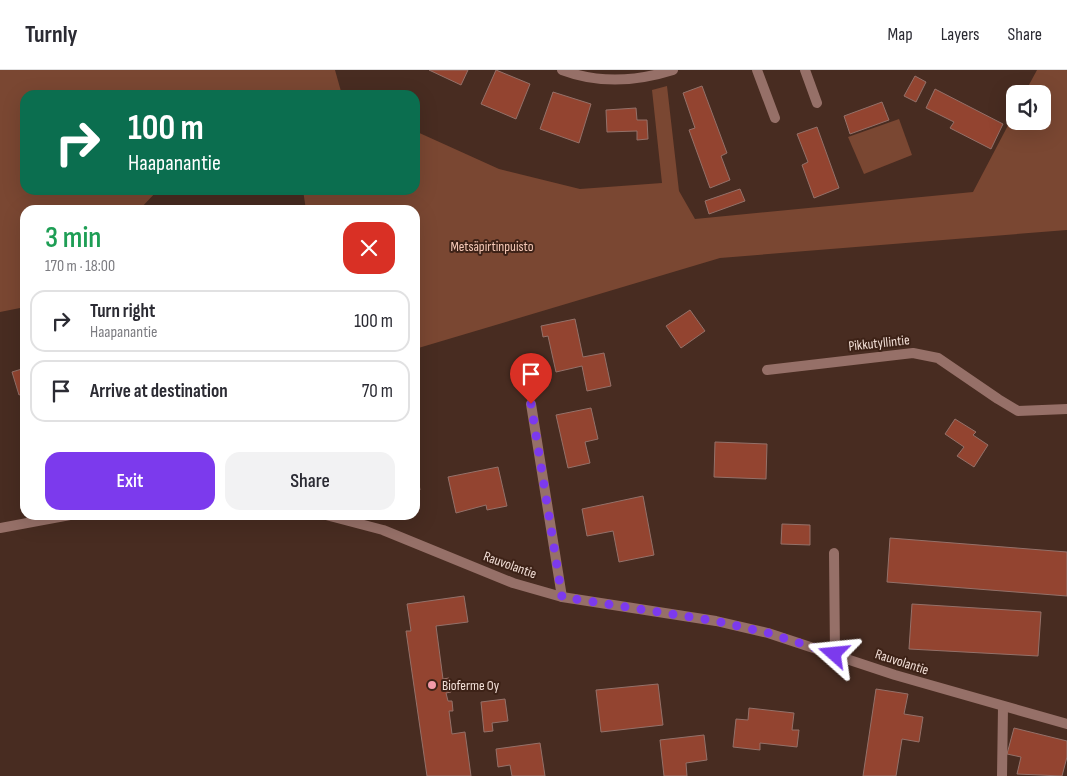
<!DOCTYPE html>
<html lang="en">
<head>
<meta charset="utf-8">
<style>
	:root { --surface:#fff; --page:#f2f2f3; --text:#2b2b33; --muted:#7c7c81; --line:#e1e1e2; --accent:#7c3aed }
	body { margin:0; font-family:"Sofia Sans Condensed",sans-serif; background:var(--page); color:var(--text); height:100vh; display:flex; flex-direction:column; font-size:19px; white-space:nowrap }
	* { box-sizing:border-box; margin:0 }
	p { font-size:16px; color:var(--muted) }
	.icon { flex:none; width:28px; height:28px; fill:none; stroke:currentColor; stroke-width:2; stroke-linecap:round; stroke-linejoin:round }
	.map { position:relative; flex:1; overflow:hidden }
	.drawer { position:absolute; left:20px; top:135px; width:400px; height:315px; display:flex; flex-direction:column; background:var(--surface); border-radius:15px; box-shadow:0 5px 20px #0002 }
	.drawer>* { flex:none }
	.guide { position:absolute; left:20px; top:20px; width:400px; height:105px; border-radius:15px; box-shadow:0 5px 20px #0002; background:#0b6e4f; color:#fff; overflow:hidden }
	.tools { position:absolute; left:1006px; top:15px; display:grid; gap:10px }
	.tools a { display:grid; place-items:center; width:45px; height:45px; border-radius:10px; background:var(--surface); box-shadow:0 5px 20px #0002; font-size:25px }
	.pin { position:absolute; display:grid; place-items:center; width:42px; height:42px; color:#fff; margin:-51px -21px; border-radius:50% 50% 50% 0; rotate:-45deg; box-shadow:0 0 5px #0007 }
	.pin .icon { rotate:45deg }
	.me { position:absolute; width:55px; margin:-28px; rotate:288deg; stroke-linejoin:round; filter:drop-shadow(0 0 4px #0008) }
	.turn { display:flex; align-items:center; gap:18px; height:105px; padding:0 25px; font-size:22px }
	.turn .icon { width:65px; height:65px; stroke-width:2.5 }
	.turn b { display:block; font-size:35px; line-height:42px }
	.round { display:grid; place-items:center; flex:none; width:52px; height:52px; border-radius:15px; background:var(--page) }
	.summary { display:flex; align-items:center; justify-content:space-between; height:85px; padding:0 25px }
	h1 { font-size:30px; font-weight:600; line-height:38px; color:#1e9e55 }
	.action { display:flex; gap:10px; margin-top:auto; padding:10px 25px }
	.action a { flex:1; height:58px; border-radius:15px; background:var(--accent); color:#fff; font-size:20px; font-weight:600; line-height:58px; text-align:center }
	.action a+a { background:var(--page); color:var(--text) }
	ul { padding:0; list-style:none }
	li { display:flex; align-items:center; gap:15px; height:62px; margin:0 10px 8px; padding:0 15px; border:2px solid var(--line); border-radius:15px }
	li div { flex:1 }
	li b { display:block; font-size:19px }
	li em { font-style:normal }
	header { display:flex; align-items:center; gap:30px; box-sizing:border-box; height:70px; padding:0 25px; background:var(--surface); border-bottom:1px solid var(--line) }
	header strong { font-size:24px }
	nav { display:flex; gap:28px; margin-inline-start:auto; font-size:18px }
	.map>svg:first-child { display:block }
	.green { fill:#7a4732 }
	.building { fill:#934430; stroke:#947169 }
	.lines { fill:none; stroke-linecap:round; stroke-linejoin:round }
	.service { stroke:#967068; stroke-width:10 }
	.minor { stroke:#967068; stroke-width:10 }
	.route { stroke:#7c3aed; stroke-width:9; stroke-dasharray:0 16.2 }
	.poi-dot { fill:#f39aa9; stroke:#3d2217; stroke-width:2 }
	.labels { text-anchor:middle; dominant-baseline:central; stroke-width:4; stroke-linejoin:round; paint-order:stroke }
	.park-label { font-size:14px; fill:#f6c9b7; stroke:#3d2217 }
	.street-label { font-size:14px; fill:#f2dfd7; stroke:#3d2217 }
	.poi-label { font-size:14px; fill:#f2dfd7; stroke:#3d2217; text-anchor:start }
</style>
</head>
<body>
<header>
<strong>Turnly</strong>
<nav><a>Map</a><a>Layers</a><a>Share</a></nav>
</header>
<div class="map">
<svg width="1067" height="706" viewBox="0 0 1067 706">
	<rect width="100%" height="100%" fill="#482c21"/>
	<g class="green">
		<polygon points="0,0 335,0 342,25 25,25 25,120 158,120 139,140 25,140 25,237 0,242"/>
		<polygon points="1037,0 1067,0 1067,160 720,188 415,279 415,140 306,140 303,120 415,120 415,61 499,99 580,119 662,113 652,20 667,16 679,121 695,149 973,122 1015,42 1015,51 1042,51 1042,24 1024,24"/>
		<polygon points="899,49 912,85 864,104 848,67"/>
	</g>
	<g class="building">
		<polygon points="429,0 468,0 461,15"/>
		<polygon points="496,0 530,14 516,49 481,34"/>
		<polygon points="915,6 926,12 916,32 904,26"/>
		<polygon points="702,16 727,83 721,86 730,110 710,118 689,60 695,58 683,23"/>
		<polygon points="935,19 1003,54 991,79 950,58 954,52 926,38"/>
		<polygon points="553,22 591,34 579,73 540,59"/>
		<polygon points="882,32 889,50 850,64 844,46"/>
		<polygon points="636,38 637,50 647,50 648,69 637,70 637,61 607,62 606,40"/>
		<polygon points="817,57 839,118 814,128 802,95 808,92 797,64"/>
		<polygon points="740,119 745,131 709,144 705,131"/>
		<polygon points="690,240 705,261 681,278 666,256"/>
		<polygon points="575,249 583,287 604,283 611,316 587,321 582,296 556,302 548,266 543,267 541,256"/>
		<polygon points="25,298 25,323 19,325 12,302"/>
		<polygon points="591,338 598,369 585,372 590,393 568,398 556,345"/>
		<polygon points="955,349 976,362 973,365 988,375 974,397 957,386 964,377 945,364"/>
		<polygon points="715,372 767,374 766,409 714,407"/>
		<polygon points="415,391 420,420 415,421"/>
		<polygon points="498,397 507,436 487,440 486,435 456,443 448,407"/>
		<polygon points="643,426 654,485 619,492 613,461 587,466 582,439"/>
		<polygon points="782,454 810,455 810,475 781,474"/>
		<polygon points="890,468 1067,482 1067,526 887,512"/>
		<polygon points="464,526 468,552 436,556 443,609 449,608 451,622 446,623 448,631 452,631 453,641 449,641 452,664 465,662 471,706 427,706 406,561 411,561 407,534"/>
		<polygon points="912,534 1041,542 1038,586 909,579"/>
		<polygon points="658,614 663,655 601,662 596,620"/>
		<polygon points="876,619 908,624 904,644 923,647 919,672 902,669 896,706 863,706"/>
		<polygon points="505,629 508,651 492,653 493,661 484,662 481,632"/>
		<polygon points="749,638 794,643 792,660 799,660 797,677 760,673 760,680 733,677 736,649 748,650"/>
		<polygon points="1014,658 1067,671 1067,687 1062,706 1017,704 1021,687 1007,684"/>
		<polygon points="704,665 707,690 686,693 687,706 664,706 660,670"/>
		<polygon points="540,673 545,706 512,706 510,695 498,697 496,679"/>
	</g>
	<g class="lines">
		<g class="service">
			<polyline points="757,0 775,48"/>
			<polyline points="805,0 817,33"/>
			<polyline points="1002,706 1003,637"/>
		</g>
		<g class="minor">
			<path d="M562,0C599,14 635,12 673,0"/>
			<polyline points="767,300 913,283 938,288 998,329 1018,341 1067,339"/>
			<polyline points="531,334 562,527"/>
			<polyline points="326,445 383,460 513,513 562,527 716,551 768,563 895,605 1067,654"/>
			<polyline points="0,458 70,445"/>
			<polyline points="834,483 835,584"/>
		</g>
	</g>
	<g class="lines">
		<polyline class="route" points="531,334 562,527 716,551 768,563 834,584"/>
	</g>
	<circle class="poi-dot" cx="432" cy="615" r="5"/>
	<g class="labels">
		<g class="park-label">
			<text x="492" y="176">Metsäpirtinpuisto</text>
		</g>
		<g class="street-label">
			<text transform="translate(879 273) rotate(-6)">Pikkutyllintie</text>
			<text transform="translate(510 495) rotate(20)">Rauvolantie</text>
			<text transform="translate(902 592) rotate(18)">Rauvolantie</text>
		</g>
		<g class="poi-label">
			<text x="442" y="615">Bioferme Oy</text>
		</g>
	</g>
</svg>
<div class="tools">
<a><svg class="icon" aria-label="sound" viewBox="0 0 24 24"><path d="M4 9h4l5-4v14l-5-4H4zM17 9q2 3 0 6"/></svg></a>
</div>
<div class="pin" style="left:531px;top:334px;background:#d93025"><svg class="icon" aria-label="arrive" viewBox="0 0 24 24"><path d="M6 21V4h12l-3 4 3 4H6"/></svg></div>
<svg class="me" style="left:834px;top:584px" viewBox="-20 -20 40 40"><path d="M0-17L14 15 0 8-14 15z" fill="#7c3aed" stroke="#fff" stroke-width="4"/></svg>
<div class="guide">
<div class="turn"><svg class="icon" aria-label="right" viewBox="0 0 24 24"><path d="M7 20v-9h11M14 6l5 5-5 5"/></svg><div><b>100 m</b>Haapanantie</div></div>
</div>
<section class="drawer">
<div class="summary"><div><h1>3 min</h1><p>170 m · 18:00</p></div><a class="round" style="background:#d93025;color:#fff"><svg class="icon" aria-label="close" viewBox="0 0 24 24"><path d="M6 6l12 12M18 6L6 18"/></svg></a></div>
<ul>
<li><svg class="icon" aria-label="right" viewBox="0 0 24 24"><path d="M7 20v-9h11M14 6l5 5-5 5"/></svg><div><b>Turn right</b><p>Haapanantie</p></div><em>100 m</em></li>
<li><svg class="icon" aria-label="arrive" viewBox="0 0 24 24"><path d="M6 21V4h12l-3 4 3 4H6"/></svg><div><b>Arrive at destination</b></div><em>70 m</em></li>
</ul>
<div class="action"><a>Exit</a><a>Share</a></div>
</section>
</div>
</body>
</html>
